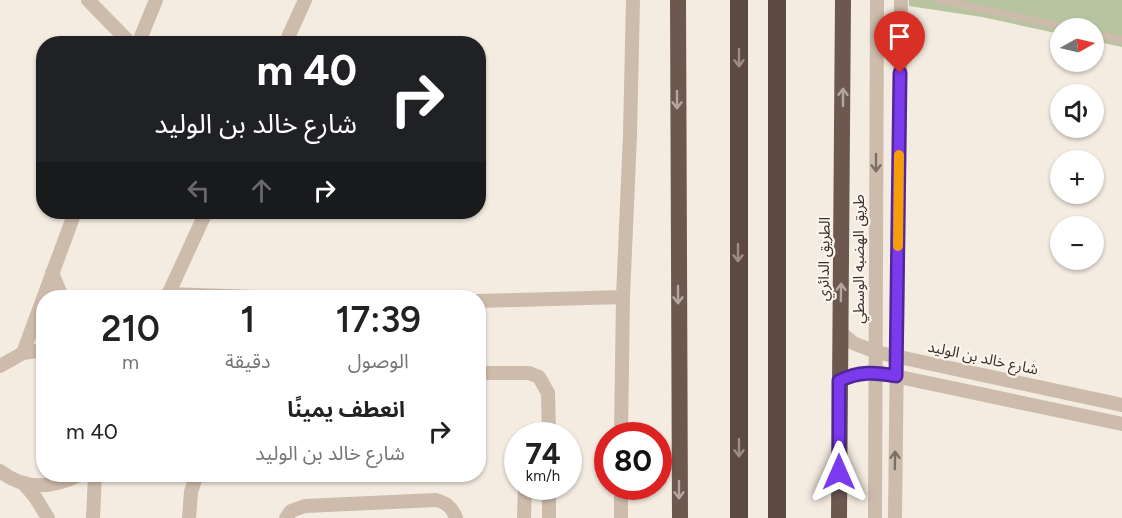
<!DOCTYPE html>
<html lang="ar">
<head>
<meta charset="utf-8">
<style>
	:root { --surface:#fff; --page:#f2f2f2; --text:#222; --muted:#767676 }
	body { margin:0; font-family:Figtree,"Noto Sans Arabic",sans-serif; background:var(--page); color:var(--text); direction:rtl; height:100vh; display:flex; flex-direction:column; font-size:22px; white-space:nowrap }
	* { box-sizing:border-box; margin:0 }
	p { font-size:20px; color:var(--muted) }
	.icon { flex:none; width:33px; height:33px; fill:none; stroke:currentColor; stroke-width:2; stroke-linecap:round; stroke-linejoin:round }
	.map { position:relative; flex:1; overflow:hidden; direction:ltr }
	.details { position:absolute; left:36px; top:290px; width:450px; height:192px; display:flex; flex-direction:column; background:var(--surface); border-radius:24px; box-shadow:0 2px 4px #0004; direction:rtl }
	.details>* { flex:none }
	.hud { position:absolute; left:36px; top:36px; width:450px; height:183px; border-radius:24px; box-shadow:0 2px 4px #0004; direction:rtl; background:#202124; color:#fff; overflow:hidden }
	.needle { width:39px; rotate:82deg }
	.buttons { position:absolute; left:1050px; top:18px; display:grid; gap:12px }
	.buttons a { display:grid; place-items:center; width:54px; height:54px; border-radius:50%; background:var(--surface); box-shadow:0 2px 4px #0004; font-size:30px }
	.speed { position:absolute; left:504px; top:422px; display:flex; gap:12px; font-size:30px; font-weight:700; text-align:center }
	.speed>* { display:grid; place-content:center; width:78px; height:78px; border-radius:50%; background:var(--surface); box-shadow:0 2px 4px #0004; line-height:1 }
	.speed small { font-size:15px; font-weight:400 }
	.speed .limit { border:9px solid #d22; background:#fff; color:#111 }
	.pin { position:absolute; display:grid; place-items:center; width:51px; height:51px; color:#fff; margin:-62px -26px; border-radius:50% 50% 50% 0; rotate:-45deg; box-shadow:0 0 6px #0007 }
	.pin .icon { rotate:45deg }
	.me { position:absolute; width:66px; margin:-33px; rotate:0deg; stroke-linejoin:round; filter:drop-shadow(0 0 4px #0008) }
	.turn { display:flex; align-items:center; gap:21px; height:126px; padding:0 30px; font-size:27px }
	.turn .icon { width:78px; height:78px; stroke-width:2.5 }
	.turn b { display:block; font-size:42px; line-height:51px }
	.lanes { display:flex; align-items:center; height:57px; padding:0 30px; background:#0003; justify-content:center; gap:30px; direction:ltr }
	.lanes .off { opacity:.35 }
	.eta { display:flex; justify-content:space-evenly; align-items:center; height:102px; text-align:center }
	.eta b { font-size:36px; font-weight:600; line-height:42px }
	ul { padding:0; list-style:none }
	li { display:flex; align-items:center; gap:18px; height:78px; padding:0 30px }
	li div { flex:1 }
	li b { display:block; font-size:22px }
	li em { font-style:normal }
	.map>svg:first-child { display:block }
	.green { fill:#b8c4a0 }
	.lines { fill:none; stroke-linecap:round; stroke-linejoin:round }
	.service { stroke:#cdbbac; stroke-width:7 }
	.minor { stroke:#cdbbac; stroke-width:14 }
	.trunk { stroke:#6c584f; stroke-width:16 }
	.motorway { stroke:#5c4a42; stroke-width:18 }
	.oneway { stroke:#9c8e87 }
	.oneway2 { stroke:#b4a69e }
	.oneway3 { stroke:#7d6f65 }
	.route-casing { stroke:#51269a; stroke-width:15 }
	.route { stroke:#7c3aed; stroke-width:10 }
	.slow { stroke:#f59e0b; stroke-width:10 }
	.labels { text-anchor:middle; dominant-baseline:central; stroke-width:4.5; stroke-linejoin:round; paint-order:stroke }
	.street-label { font-size:15px; fill:#3b302b; stroke:#fbf5ee }
</style>
</head>
<body>
<div class="map">
<svg width="1122" height="518" viewBox="0 0 1122 518">
	<rect width="100%" height="100%" fill="#f4ebe1"/>
	<polygon class="green" points="909,0 1122,0 1122,47 1094,41 1094,28 1060,28 1060,34 982,17 909,6"/>
	<g class="lines">
		<g class="service">
			<polyline points="939,0 1070,28"/>
			<polyline points="1094,34 1122,40"/>
		</g>
		<g class="minor">
			<polyline points="88,0 131,44"/>
			<polyline points="138,44 156,0"/>
			<polyline points="285,44 305,0"/>
			<polyline points="52,273 62,297"/>
			<polyline points="168,294 255,297"/>
			<polyline points="167,297 206,212"/>
			<polyline points="478,301 623,297"/>
			<polyline points="841,333 853,343 876,352 1122,405"/>
			<polyline points="23,353 75,212"/>
			<polyline points="0,366 23,353 44,350"/>
			<polyline points="478,373 529,373 539,377 548,393 549,435"/>
			<polyline points="839,381 853,375 876,372 1122,424"/>
			<polyline points="621,435 623,297 630,135 633,0"/>
			<path d="M0,471C25,491 54,488 81,474"/>
			<polyline points="24,484 35,497 48,518"/>
			<polyline points="93,518 95,474"/>
			<polyline points="189,518 191,492 197,474"/>
			<path d="M286,518L291,511L305,506L436,500C446,502 452,507 456,518"/>
			<polyline points="524,518 525,486"/>
			<polyline points="549,518 549,486"/>
			<polyline points="621,518 621,486"/>
			<polyline points="875,518 877,0"/>
			<polyline points="895,518 901,0"/>
		</g>
		<g class="trunk">
			<polyline points="678,0 680,518"/>
			<polyline points="839,518 843,0"/>
		</g>
		<g class="motorway">
			<polyline points="739,0 739,518"/>
			<polyline points="777,0 777,518"/>
		</g>
	</g>
	<defs><path id="oneway-shaft" d="M-6 0H5M1.5-3L5.5 0L1.5 3" fill="none" stroke-width="1.6" stroke-linecap="round" stroke-linejoin="round" transform="scale(1.5)"/></defs>
	<g class="oneway">
		<use href="#oneway-shaft" transform="translate(739 58) rotate(90)"/>
		<use href="#oneway-shaft" transform="translate(738 253) rotate(90)"/>
		<use href="#oneway-shaft" transform="translate(739 448) rotate(90)"/>
	</g>
	<g class="oneway2">
		<use href="#oneway-shaft" transform="translate(843 97) rotate(-90)"/>
		<use href="#oneway-shaft" transform="translate(677 100) rotate(90)"/>
		<use href="#oneway-shaft" transform="translate(841 292) rotate(-89)"/>
		<use href="#oneway-shaft" transform="translate(678 295) rotate(90)"/>
		<use href="#oneway-shaft" transform="translate(679 490) rotate(90)"/>
	</g>
	<g class="oneway3">
		<use href="#oneway-shaft" transform="translate(876 163) rotate(90)"/>
		<use href="#oneway-shaft" transform="translate(895 460) rotate(-89)"/>
	</g>
	<g class="lines">
		<g class="route-casing">
			<path id="route" d="M839,472V381C859,371 875,372 896,376L900,73"/>
		</g>
		<use href="#route" class="route"/>
		<polyline class="slow" points="898,246 899,155"/>
	</g>
	<g class="labels">
		<g class="street-label">
			<text transform="translate(824 259) rotate(-89)">الطريق الدائري</text>
			<text transform="translate(859 259) rotate(-90)">طريق الهضبه الوسطي</text>
			<text transform="translate(983 358) rotate(12)">شارع خالد بن الوليد</text>
		</g>
	</g>
</svg>
<div class="buttons">
<a><svg class="needle" viewBox="-14 -14 28 28"><path d="M0-13l5 13h-10z" fill="#e53935"/><path d="M0 13l5-13h-10z" fill="#767676"/></svg></a>
<a><svg class="icon" aria-label="sound" viewBox="0 0 24 24"><path d="M4 9h4l5-4v14l-5-4H4zM17 9q2 3 0 6"/></svg></a>
<a>+</a>
<a>−</a>
</div>
<div class="speed"><div>74<small>km/h</small></div><div class="limit">80</div></div>
<div class="pin" style="left:900px;top:73px;background:#d93025"><svg class="icon" aria-label="arrive" viewBox="0 0 24 24"><path d="M6 21V4h12l-3 4 3 4H6"/></svg></div>
<svg class="me" style="left:839px;top:472px" viewBox="-20 -20 40 40"><path d="M0-17L14 15 0 8-14 15z" fill="#7c3aed" stroke="#fff" stroke-width="4"/></svg>
<div class="hud">
<div class="turn"><svg class="icon" aria-label="right" viewBox="0 0 24 24"><path d="M7 20v-9h11M14 6l5 5-5 5"/></svg><div><b>40 m</b>شارع خالد بن الوليد</div></div>
<div class="lanes"><svg class="icon off" aria-label="left" viewBox="0 0 24 24"><path d="M17 20v-9H6M10 6l-5 5 5 5"/></svg><svg class="icon off" aria-label="ahead" viewBox="0 0 24 24"><path d="M12 20V5M6 11l6-6 6 6"/></svg><svg class="icon" aria-label="right" viewBox="0 0 24 24"><path d="M7 20v-9h11M14 6l5 5-5 5"/></svg></div>
</div>
<section class="details">
<div class="eta">
<div><b>17:39</b><p>الوصول</p></div>
<div><b>1</b><p>دقيقة</p></div>
<div><b>210</b><p>m</p></div>
</div>
<ul>
<li><svg class="icon" aria-label="right" viewBox="0 0 24 24"><path d="M7 20v-9h11M14 6l5 5-5 5"/></svg><div><b>انعطف يمينًا</b><p>شارع خالد بن الوليد</p></div><em>40 m</em></li>
</ul>
</section>
</div>
</body>
</html>
